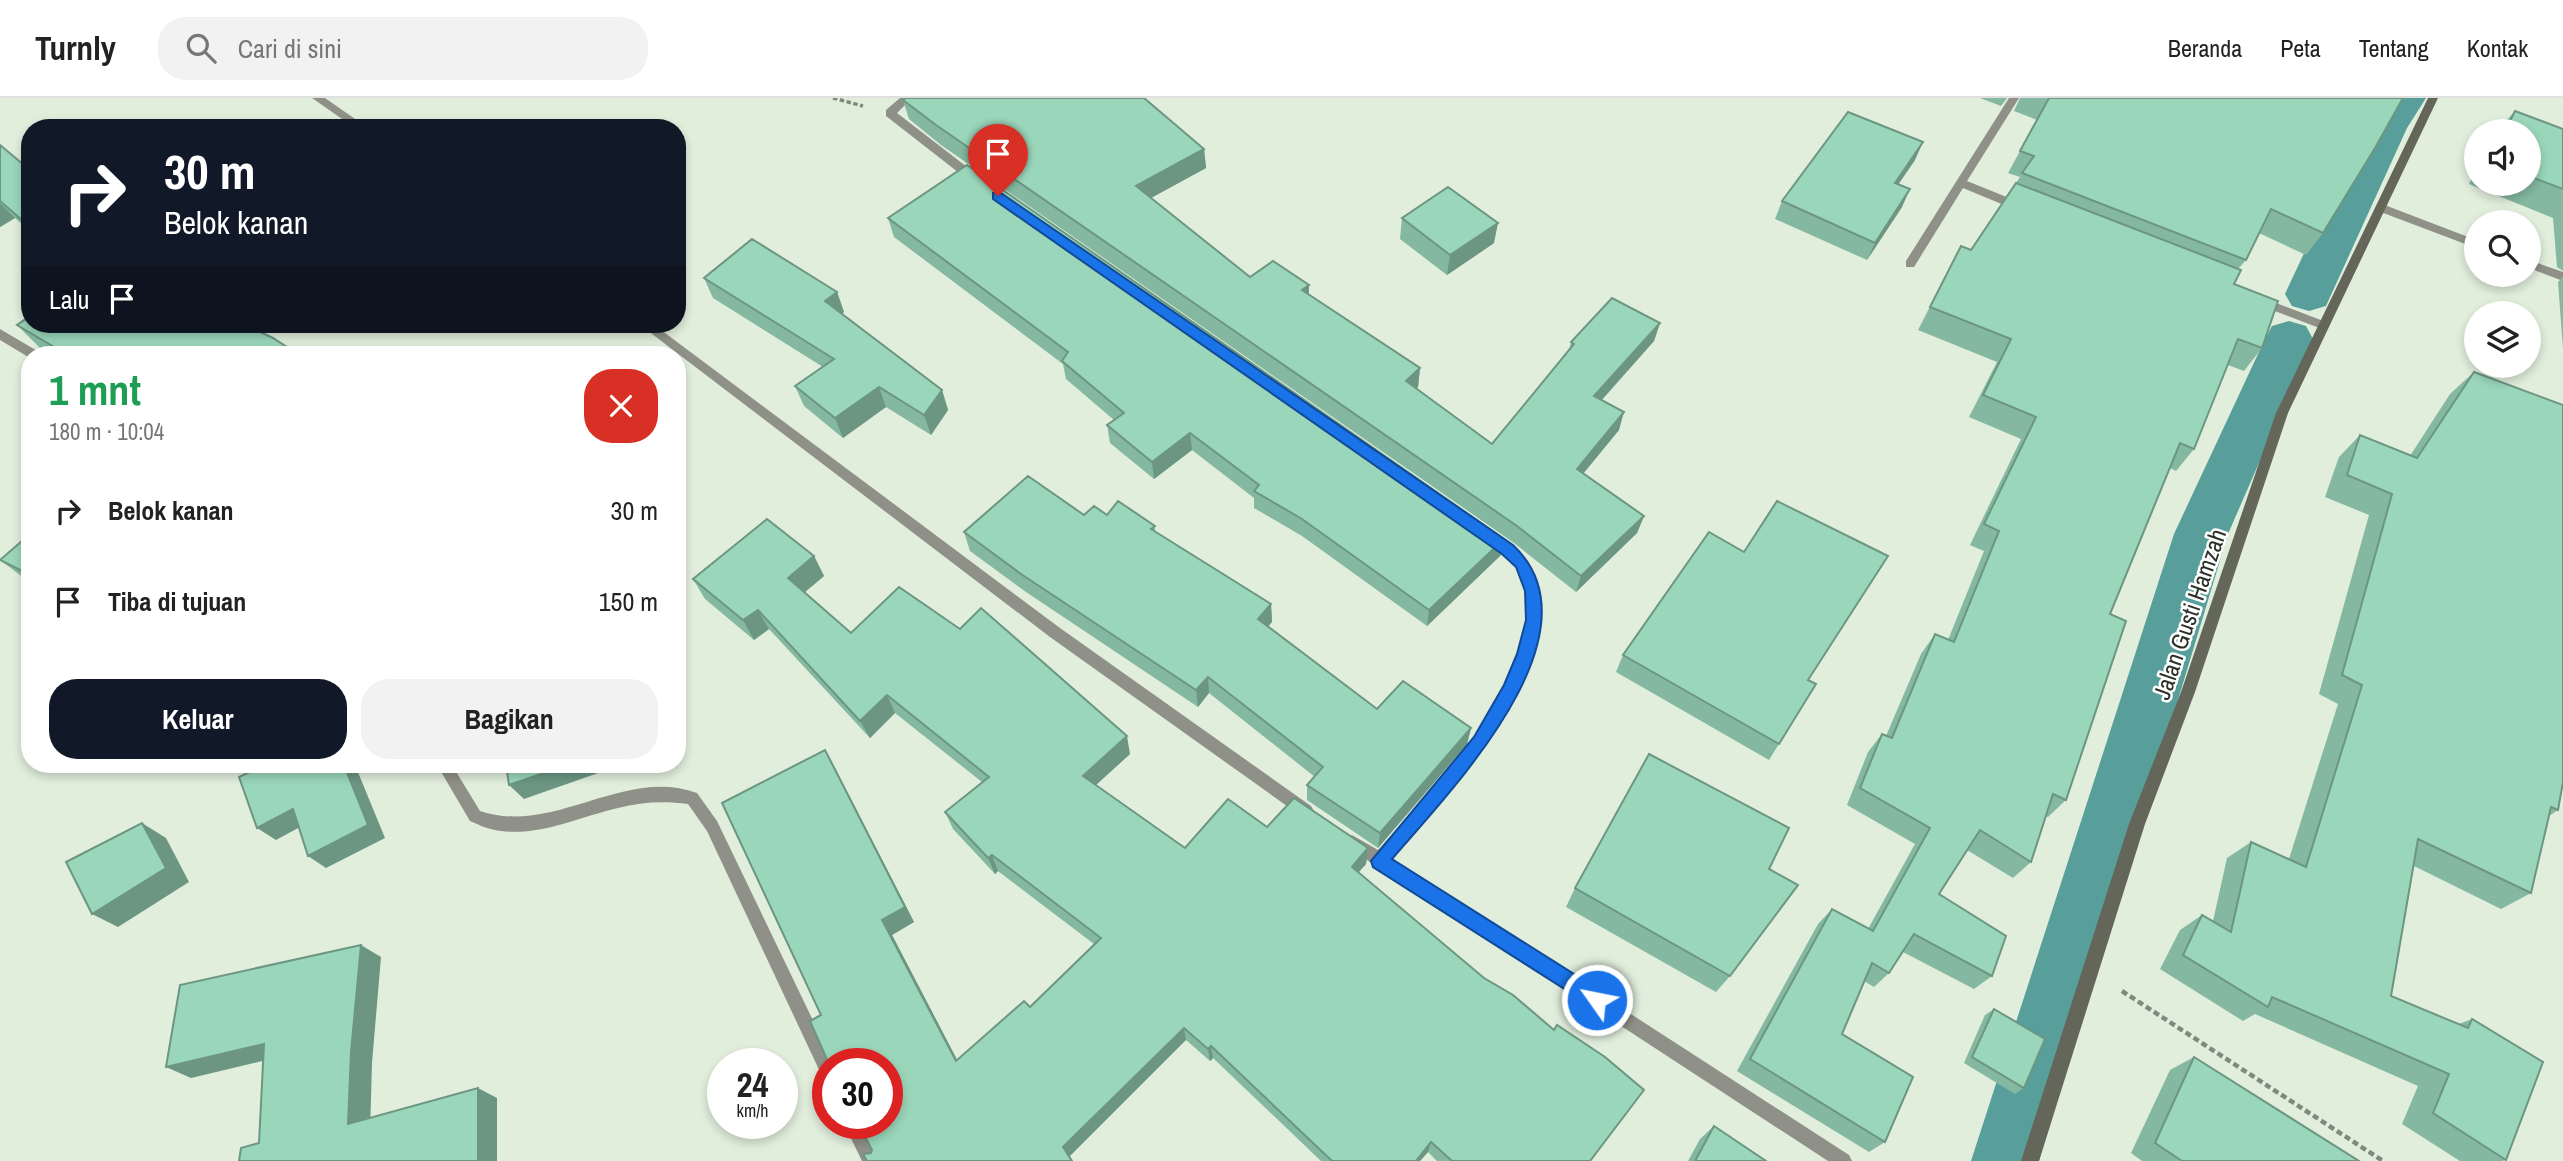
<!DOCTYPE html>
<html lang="id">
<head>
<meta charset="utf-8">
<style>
	:root { --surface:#fff; --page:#f2f2f2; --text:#222; --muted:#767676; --line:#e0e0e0; --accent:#111827 }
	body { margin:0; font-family:"Archivo Narrow",sans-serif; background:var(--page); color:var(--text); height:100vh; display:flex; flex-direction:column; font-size:26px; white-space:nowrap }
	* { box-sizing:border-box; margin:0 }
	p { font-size:23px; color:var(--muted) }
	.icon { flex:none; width:38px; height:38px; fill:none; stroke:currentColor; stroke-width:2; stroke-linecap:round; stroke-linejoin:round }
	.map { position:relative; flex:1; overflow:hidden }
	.sheet { position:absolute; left:21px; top:248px; width:665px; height:427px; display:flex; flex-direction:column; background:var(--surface); border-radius:28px; box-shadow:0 4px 10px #0003 }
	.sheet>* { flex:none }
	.banner { position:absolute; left:21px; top:21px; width:665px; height:214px; border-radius:28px; box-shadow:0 4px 10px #0003; background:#111827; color:#fff; overflow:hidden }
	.fabs { position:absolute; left:2464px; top:21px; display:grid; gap:14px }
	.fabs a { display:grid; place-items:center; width:77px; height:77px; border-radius:50%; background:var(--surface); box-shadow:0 4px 10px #0003; font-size:35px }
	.speed { position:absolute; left:707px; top:950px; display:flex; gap:14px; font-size:35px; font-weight:700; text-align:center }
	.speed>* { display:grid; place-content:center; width:91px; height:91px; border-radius:50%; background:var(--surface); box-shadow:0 4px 10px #0003; line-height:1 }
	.speed small { font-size:18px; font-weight:400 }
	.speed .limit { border:10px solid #d22; background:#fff; color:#111 }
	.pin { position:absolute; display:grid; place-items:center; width:60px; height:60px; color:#fff; margin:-72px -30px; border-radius:50% 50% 50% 0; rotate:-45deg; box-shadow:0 0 7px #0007 }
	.pin .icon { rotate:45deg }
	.me { position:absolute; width:77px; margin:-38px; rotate:303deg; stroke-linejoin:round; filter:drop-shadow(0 0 5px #0008) }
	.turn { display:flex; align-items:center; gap:24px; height:147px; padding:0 28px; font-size:32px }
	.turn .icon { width:91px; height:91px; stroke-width:2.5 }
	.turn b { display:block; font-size:49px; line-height:60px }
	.then { display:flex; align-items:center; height:66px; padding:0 28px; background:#0003; gap:14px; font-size:26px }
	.round { display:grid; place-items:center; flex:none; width:74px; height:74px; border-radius:28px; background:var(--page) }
	.summary { display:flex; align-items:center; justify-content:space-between; height:119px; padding:0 28px }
	h1 { font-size:42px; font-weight:700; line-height:52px; color:#1e9e55 }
	.button { display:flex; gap:14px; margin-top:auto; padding:14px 28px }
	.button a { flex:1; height:80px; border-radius:28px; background:var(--accent); color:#fff; font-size:28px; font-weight:700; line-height:80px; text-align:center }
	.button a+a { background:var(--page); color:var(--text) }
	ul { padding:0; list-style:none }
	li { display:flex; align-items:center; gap:21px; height:91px; padding:0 28px }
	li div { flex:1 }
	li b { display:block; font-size:26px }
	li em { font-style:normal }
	header { display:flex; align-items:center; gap:42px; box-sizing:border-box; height:98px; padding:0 35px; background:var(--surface); border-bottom:2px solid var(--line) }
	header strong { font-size:33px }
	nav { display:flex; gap:38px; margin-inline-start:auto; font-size:24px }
	.search { width:490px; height:63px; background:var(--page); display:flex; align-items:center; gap:18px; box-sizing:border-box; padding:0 24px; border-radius:28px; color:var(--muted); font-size:26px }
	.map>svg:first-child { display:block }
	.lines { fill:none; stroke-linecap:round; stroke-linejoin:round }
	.canal { fill:#589f9b; fill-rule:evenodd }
	.path-far1 { stroke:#80897d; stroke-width:3.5; stroke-dasharray:4.5 2.5; stroke-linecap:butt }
	.path { stroke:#80897d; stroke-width:4.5; stroke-dasharray:6 3.5; stroke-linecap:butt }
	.street { fill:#8f9087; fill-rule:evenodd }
	.secondary { fill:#65665a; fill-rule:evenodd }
	.wall { fill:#84b8a0 }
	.shaded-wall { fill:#6c9682 }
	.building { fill:#9ad6ba; stroke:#6c9682; stroke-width:2 }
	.route { fill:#1a73e8; stroke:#114b97; stroke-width:2 }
	.labels { text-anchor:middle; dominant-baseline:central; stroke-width:5; stroke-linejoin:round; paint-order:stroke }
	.street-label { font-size:24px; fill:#2b3029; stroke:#fff }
</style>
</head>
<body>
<header>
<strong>Turnly</strong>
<div class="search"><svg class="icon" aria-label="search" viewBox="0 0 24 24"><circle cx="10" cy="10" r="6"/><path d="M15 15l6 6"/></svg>Cari di sini</div>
<nav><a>Beranda</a><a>Peta</a><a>Tentang</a><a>Kontak</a></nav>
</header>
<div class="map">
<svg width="2563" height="1063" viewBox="0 0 2563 1063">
	<rect width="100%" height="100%" fill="#e1eedc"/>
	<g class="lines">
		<g class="canal">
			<polygon points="2382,0 2426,0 2407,30 2326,208 2309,213 2292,208 2285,196 2363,29"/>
			<polygon points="2289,223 2306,228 2313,241 2228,436 2039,1063 1971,1063 2174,436 2265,241 2272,228"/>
		</g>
		<polyline class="path-far1" points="833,0 863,8"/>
		<polyline class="path" points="2122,893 2383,1063"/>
		<g class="street">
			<polygon points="312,0 325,0 368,30 355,30"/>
			<polygon points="900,0 912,0 897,15 980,79 980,85 972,85 886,18 886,12"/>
			<polygon points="2009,0 2019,0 1967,83 2024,106 2024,112 2016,112 1963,90 1914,169 1906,169 1906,163"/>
			<polygon points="2382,106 2476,142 2476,150 2378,113 2376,110"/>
			<polygon points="2529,162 2563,174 2563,183 2529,170"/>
			<polygon points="2260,199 2326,224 2328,227 2322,231 2256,206 2254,203 2256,200"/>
			<polygon points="639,226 653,226 1060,530 1311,708 1314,713 1311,718 1306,720 1301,718 1050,539"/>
			<polygon points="0,231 39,254 41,257 30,257 30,260 0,242"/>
			<path d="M1489,434C1509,441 1530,461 1537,481C1566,575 1446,696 1391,761L1849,1057L1852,1063H1828L1347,749L1344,744L1347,739L1352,737L1378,752C1437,685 1510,619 1526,527C1529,510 1529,490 1520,474C1512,461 1497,451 1484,443L1482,439L1484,435Z"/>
			<path d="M437,667H452L480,713C553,738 625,668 697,695L717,723L834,966H828V980L822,978L707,733L688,706C664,703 641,704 618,710C579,719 541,738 501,733C490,732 479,727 470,723Z"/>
			<polygon points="844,1026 862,1026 880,1063 862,1063"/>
		</g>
		<polygon class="secondary" points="2428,0 2438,0 2288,315 2195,594 2145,726 2039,1063 2021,1063 2129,726 2181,594 2276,315"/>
	</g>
	<g class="wall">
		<polygon points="1980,0 2007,0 2001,8"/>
		<polygon points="2020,0 2403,0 2323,135 2306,157 2259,135 2246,162 2238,171 2234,186 2262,250 2244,273 2228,267 2194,351 2176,373 2170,370 2110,516 2066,702 2048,719 2045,718 2031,764 2013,780 1967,752 1939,796 1992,878 1974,891 1903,854 1889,875 1874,889 1864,883 1842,936 1885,1044 1869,1054 1737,973 1818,826 1832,811 1868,831 1915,746 1847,707 1868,654 1882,636 1886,638 1921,556 1935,536 1948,542 1984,453 1970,447 2021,341 1969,319 1997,264 1918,232 1961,148 1971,152 2020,79 2008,75 2037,22 2014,13"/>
		<polygon points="903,2 1204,51 1206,70 1151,100 1250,179 1309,187 1309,197 1420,270 1418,289 1416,291 1492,346 1569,253 1571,244 1660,225 1654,243 1602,302 1619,332 1583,376 1644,418 1637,435 1576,494 1514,445 941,47 909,21"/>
		<polygon points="2515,13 2563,31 2563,173 2557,169 2553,120 2469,86 2476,72 2476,86 2529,86 2529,33 2497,33"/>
		<polygon points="0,47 30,72 30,133 15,120 0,129"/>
		<polygon points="1915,62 1898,86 1902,109 1867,162 1775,121 1782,103"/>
		<polygon points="888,120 1504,441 1501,457 1427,528 1302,438 1254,410 1254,400 1192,352 1154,381 1110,345 1107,327 1114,322 1066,281 1063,266 894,139"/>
		<polygon points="1402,120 1494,145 1447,177 1400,141"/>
		<polygon points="2563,179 2563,251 2558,184"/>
		<polygon points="704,180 837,194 844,214 842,216 942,292 948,312 931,337 886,309 843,340 804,308 795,288 823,269 713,200"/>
		<polygon points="17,227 299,257 52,257 42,252"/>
		<polygon points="2474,274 2558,712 2549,718 2531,795 2501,811 2414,768 2391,898 2459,926 2472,921 2506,1062 2502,1063 2460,1063 2402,1026 2418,988 2255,916 2243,923 2160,871 2180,832 2202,817 2213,823 2227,760 2251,744 2289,761 2338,606 2319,596 2369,417 2325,399 2339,359 2360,337 2410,358 2450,296"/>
		<polygon points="1084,417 1107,417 1155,428 1155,434 1271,506 1272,524 1268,528 1377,611 1471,630 1467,646 1378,750 1307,702 1307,687 1315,679 1209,595 1198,609 1026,494 970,453 964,434"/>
		<polygon points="30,436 30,483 24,480 0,462"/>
		<polygon points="814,458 824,478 805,494 851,535 1130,656 1096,687 1185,750 1267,729 1368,750 1366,766 1358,775 1590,1063 1437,1063 1428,1054 1420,1063 1321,1063 1213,960 1210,963 1186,942 871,1055 872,1052 821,917 835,670 914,824 892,837 957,962 1030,909 1094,846 998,773 995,776 953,731 945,714 982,684 895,615 870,640 769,531 754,542 705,501 693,481"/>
		<polygon points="1623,557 1816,586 1769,662 1616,574"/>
		<polygon points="1575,790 1730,878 1716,894 1566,809"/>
		<polygon points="1994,911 2024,990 2015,996 1964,965 1985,917"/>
		<polygon points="2194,959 2359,1063 2142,1063 2131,1055 2170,972"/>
		<polygon points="1714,1028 1766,1063 1688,1063 1700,1041"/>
	</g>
	<g class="shaded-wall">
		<polygon points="1923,44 1915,62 1887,103 1895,85"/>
		<polygon points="1204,51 1206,70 1138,107 1136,88"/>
		<polygon points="1910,91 1902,109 1867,162 1875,145"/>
		<polygon points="0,105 15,120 0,129"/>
		<polygon points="1498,125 1494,145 1447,177 1450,157"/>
		<polygon points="1309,187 1308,206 1302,192"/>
		<polygon points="837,194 844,214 833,223 825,203"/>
		<polygon points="1660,225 1654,243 1589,316 1594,298"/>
		<polygon points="79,251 86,257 70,257"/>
		<polygon points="1420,270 1418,289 1404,301 1406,283"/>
		<polygon points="879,289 886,309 843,340 835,320"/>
		<polygon points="942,292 948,312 931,337 924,317"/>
		<polygon points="1624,314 1619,332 1572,389 1577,371"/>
		<polygon points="1190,335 1192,352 1154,381 1152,364"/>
		<polygon points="1644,418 1637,435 1576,494 1581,478"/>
		<polygon points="1504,441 1501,457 1427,528 1429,512"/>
		<polygon points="814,458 824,478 799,499 788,480"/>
		<polygon points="1271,506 1272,524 1259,539 1258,521"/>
		<polygon points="758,512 769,531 754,542 743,522"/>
		<polygon points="1208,579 1209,595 1198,609 1196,592"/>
		<polygon points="887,597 895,615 870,640 860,623"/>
		<polygon points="1471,630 1467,646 1378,750 1380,735"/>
		<polygon points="1127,638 1130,656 1087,695 1083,678"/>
		<polygon points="825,652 835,670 914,824 892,837 964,975 956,963 882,822"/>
		<polygon points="344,667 355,667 385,740 326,770 308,758"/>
		<polygon points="567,667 621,667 524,701 509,687"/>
		<polygon points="293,711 311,723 276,742 257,730"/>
		<polygon points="142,725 166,740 189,784 118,829 92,816"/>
		<polygon points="1368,750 1366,766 1350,784 1352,769"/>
		<polygon points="992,757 998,773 995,776 988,760"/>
		<polygon points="361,847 381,859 372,965 370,1035 348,1026 351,954"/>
		<polygon points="1184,930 1186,942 1069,1059 1063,1049"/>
		<polygon points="264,946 288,957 191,980 166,969"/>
		<polygon points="1211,948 1213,960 1210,963 1208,951"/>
		<polygon points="478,990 497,1000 497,1063 478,1063"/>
		<polygon points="1431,1044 1428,1054 1420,1063 1416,1063"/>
	</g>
	<g class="building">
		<polygon points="906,0 1144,0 1204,51 1136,88 1250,179 1273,163 1309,187 1302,192 1420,270 1406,283 1492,346 1574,246 1571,244 1612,200 1660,225 1594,298 1624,314 1577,371 1644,418 1581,478 1517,428 936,27 903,2"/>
		<polygon points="2048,0 2403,0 2375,50 2323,135 2271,111 2246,162 2022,75 2034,58 2020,53 2049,0"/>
		<polygon points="2515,13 2563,31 2563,91 2529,78 2529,33 2505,33"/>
		<polygon points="1848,14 1923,44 1895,85 1910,91 1875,145 1782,103"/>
		<polygon points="0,47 30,72 30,129 0,103"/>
		<polygon points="967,67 1504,441 1429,512 1302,421 1254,393 1259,387 1190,335 1152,364 1107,327 1124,315 1062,263 1068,254 888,120"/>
		<polygon points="2016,85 2241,172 2234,186 2278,203 2262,250 2238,241 2194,351 2180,345 2110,516 2126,523 2066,702 2053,696 2031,764 1980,732 1939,796 2006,838 1992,878 1914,836 1889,875 1872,865 1842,936 1913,979 1885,1044 1750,961 1832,811 1873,833 1930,730 1860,690 1882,636 1892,640 1935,536 1954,544 1999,433 1984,426 2036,319 1983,297 2011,241 1930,209 1961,148 1971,152"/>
		<polygon points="1448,89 1498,125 1450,157 1402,120"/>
		<polygon points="752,141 837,194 825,203 942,292 924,317 879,289 835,320 795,288 834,261 704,180"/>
		<polygon points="30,218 30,226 243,226 273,240 299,257 92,257 79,251 70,257 68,257 17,227"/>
		<polygon points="2474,274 2563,307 2563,684 2558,712 2551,709 2531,795 2418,741 2391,898 2468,930 2472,921 2543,964 2506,1062 2433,1015 2449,976 2272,899 2268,909 2183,857 2202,817 2231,834 2251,744 2306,769 2362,587 2342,577 2392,396 2347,377 2360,337 2417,360"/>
		<polygon points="1028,378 1084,417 1094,408 1107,417 1118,403 1155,428 1151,431 1271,506 1258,521 1377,611 1403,583 1471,630 1380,735 1307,687 1323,669 1208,579 1196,592 1021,476 964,434"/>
		<polygon points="1777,403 1888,458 1808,582 1816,586 1779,646 1623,557 1709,434 1744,454"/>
		<polygon points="767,421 814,458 788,480 851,535 899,489 960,531 981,510 1127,638 1083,678 1185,750 1228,701 1267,729 1294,700 1368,750 1352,769 1484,880 1513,897 1554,932 1557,927 1605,959 1644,992 1590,1063 1452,1063 1431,1044 1416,1063 1332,1063 1211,948 1208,951 1184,930 1063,1049 1072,1063 867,1063 863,1056 871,1055 872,1052 859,1026 887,1026 887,966 829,966 810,923 821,917 722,705 825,652 905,809 882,822 956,963 1024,903 1030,909 1101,840 992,757 988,760 945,714 989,679 887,597 860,623 758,512 743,522 693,481"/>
		<polygon points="30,436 30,477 0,462"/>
		<polygon points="1649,656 1789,730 1769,771 1798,787 1730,878 1575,790"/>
		<polygon points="264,667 344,667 368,727 308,758 293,711 257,730 239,679"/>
		<polygon points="506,667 567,667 509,687"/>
		<polygon points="142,725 166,770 92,816 66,764"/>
		<polygon points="361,847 351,954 348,1026 478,990 478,1063 239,1063 241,1050 259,1045 264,946 166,969 180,887"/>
		<polygon points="1994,911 2045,941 2024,990 1972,959"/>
		<polygon points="2194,959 2359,1063 2182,1063 2155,1045"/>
		<polygon points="1714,1028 1766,1063 1695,1063"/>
	</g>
	<path class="route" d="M998,93L1513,447C1606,535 1449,694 1392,761L1604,895L1606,902L1604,908L1597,911L1591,908L1373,769L1371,763L1474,639L1504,587L1517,556L1526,522L1525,493L1516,469L1502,456L993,101V95Z"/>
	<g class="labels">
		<g class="street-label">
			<text transform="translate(2189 516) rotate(-71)">Jalan Gusti Hamzah</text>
		</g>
	</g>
</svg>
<div class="fabs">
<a><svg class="icon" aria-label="sound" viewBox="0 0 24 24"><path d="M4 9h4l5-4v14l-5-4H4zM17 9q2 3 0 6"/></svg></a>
<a><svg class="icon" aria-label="search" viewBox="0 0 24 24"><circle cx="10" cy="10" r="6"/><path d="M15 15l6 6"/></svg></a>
<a><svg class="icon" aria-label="layers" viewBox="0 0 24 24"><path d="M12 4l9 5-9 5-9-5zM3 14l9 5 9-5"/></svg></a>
</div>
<div class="speed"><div>24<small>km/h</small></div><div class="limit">30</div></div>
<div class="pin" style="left:998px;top:98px;background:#d93025"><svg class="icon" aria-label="arrive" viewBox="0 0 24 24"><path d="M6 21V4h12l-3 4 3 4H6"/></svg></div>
<svg class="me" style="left:1597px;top:902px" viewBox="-20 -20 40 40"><circle r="17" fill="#1a73e8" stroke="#fff" stroke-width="3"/><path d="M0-11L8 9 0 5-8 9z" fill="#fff"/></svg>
<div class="banner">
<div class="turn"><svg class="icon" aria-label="right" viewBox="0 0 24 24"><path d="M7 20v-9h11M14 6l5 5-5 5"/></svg><div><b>30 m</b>Belok kanan</div></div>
<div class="then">Lalu<svg class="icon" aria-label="arrive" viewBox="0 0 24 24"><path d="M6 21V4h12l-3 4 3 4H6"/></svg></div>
</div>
<section class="sheet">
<div class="summary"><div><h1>1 mnt</h1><p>180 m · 10:04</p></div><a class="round" style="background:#d93025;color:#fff"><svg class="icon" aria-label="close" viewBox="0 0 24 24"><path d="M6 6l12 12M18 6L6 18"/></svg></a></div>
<ul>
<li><svg class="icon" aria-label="right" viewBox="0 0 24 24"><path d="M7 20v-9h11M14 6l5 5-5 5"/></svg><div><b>Belok kanan</b></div><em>30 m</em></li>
<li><svg class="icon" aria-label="arrive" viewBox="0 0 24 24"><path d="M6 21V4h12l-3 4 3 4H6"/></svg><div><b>Tiba di tujuan</b></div><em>150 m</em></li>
</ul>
<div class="button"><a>Keluar</a><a>Bagikan</a></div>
</section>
</div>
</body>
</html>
